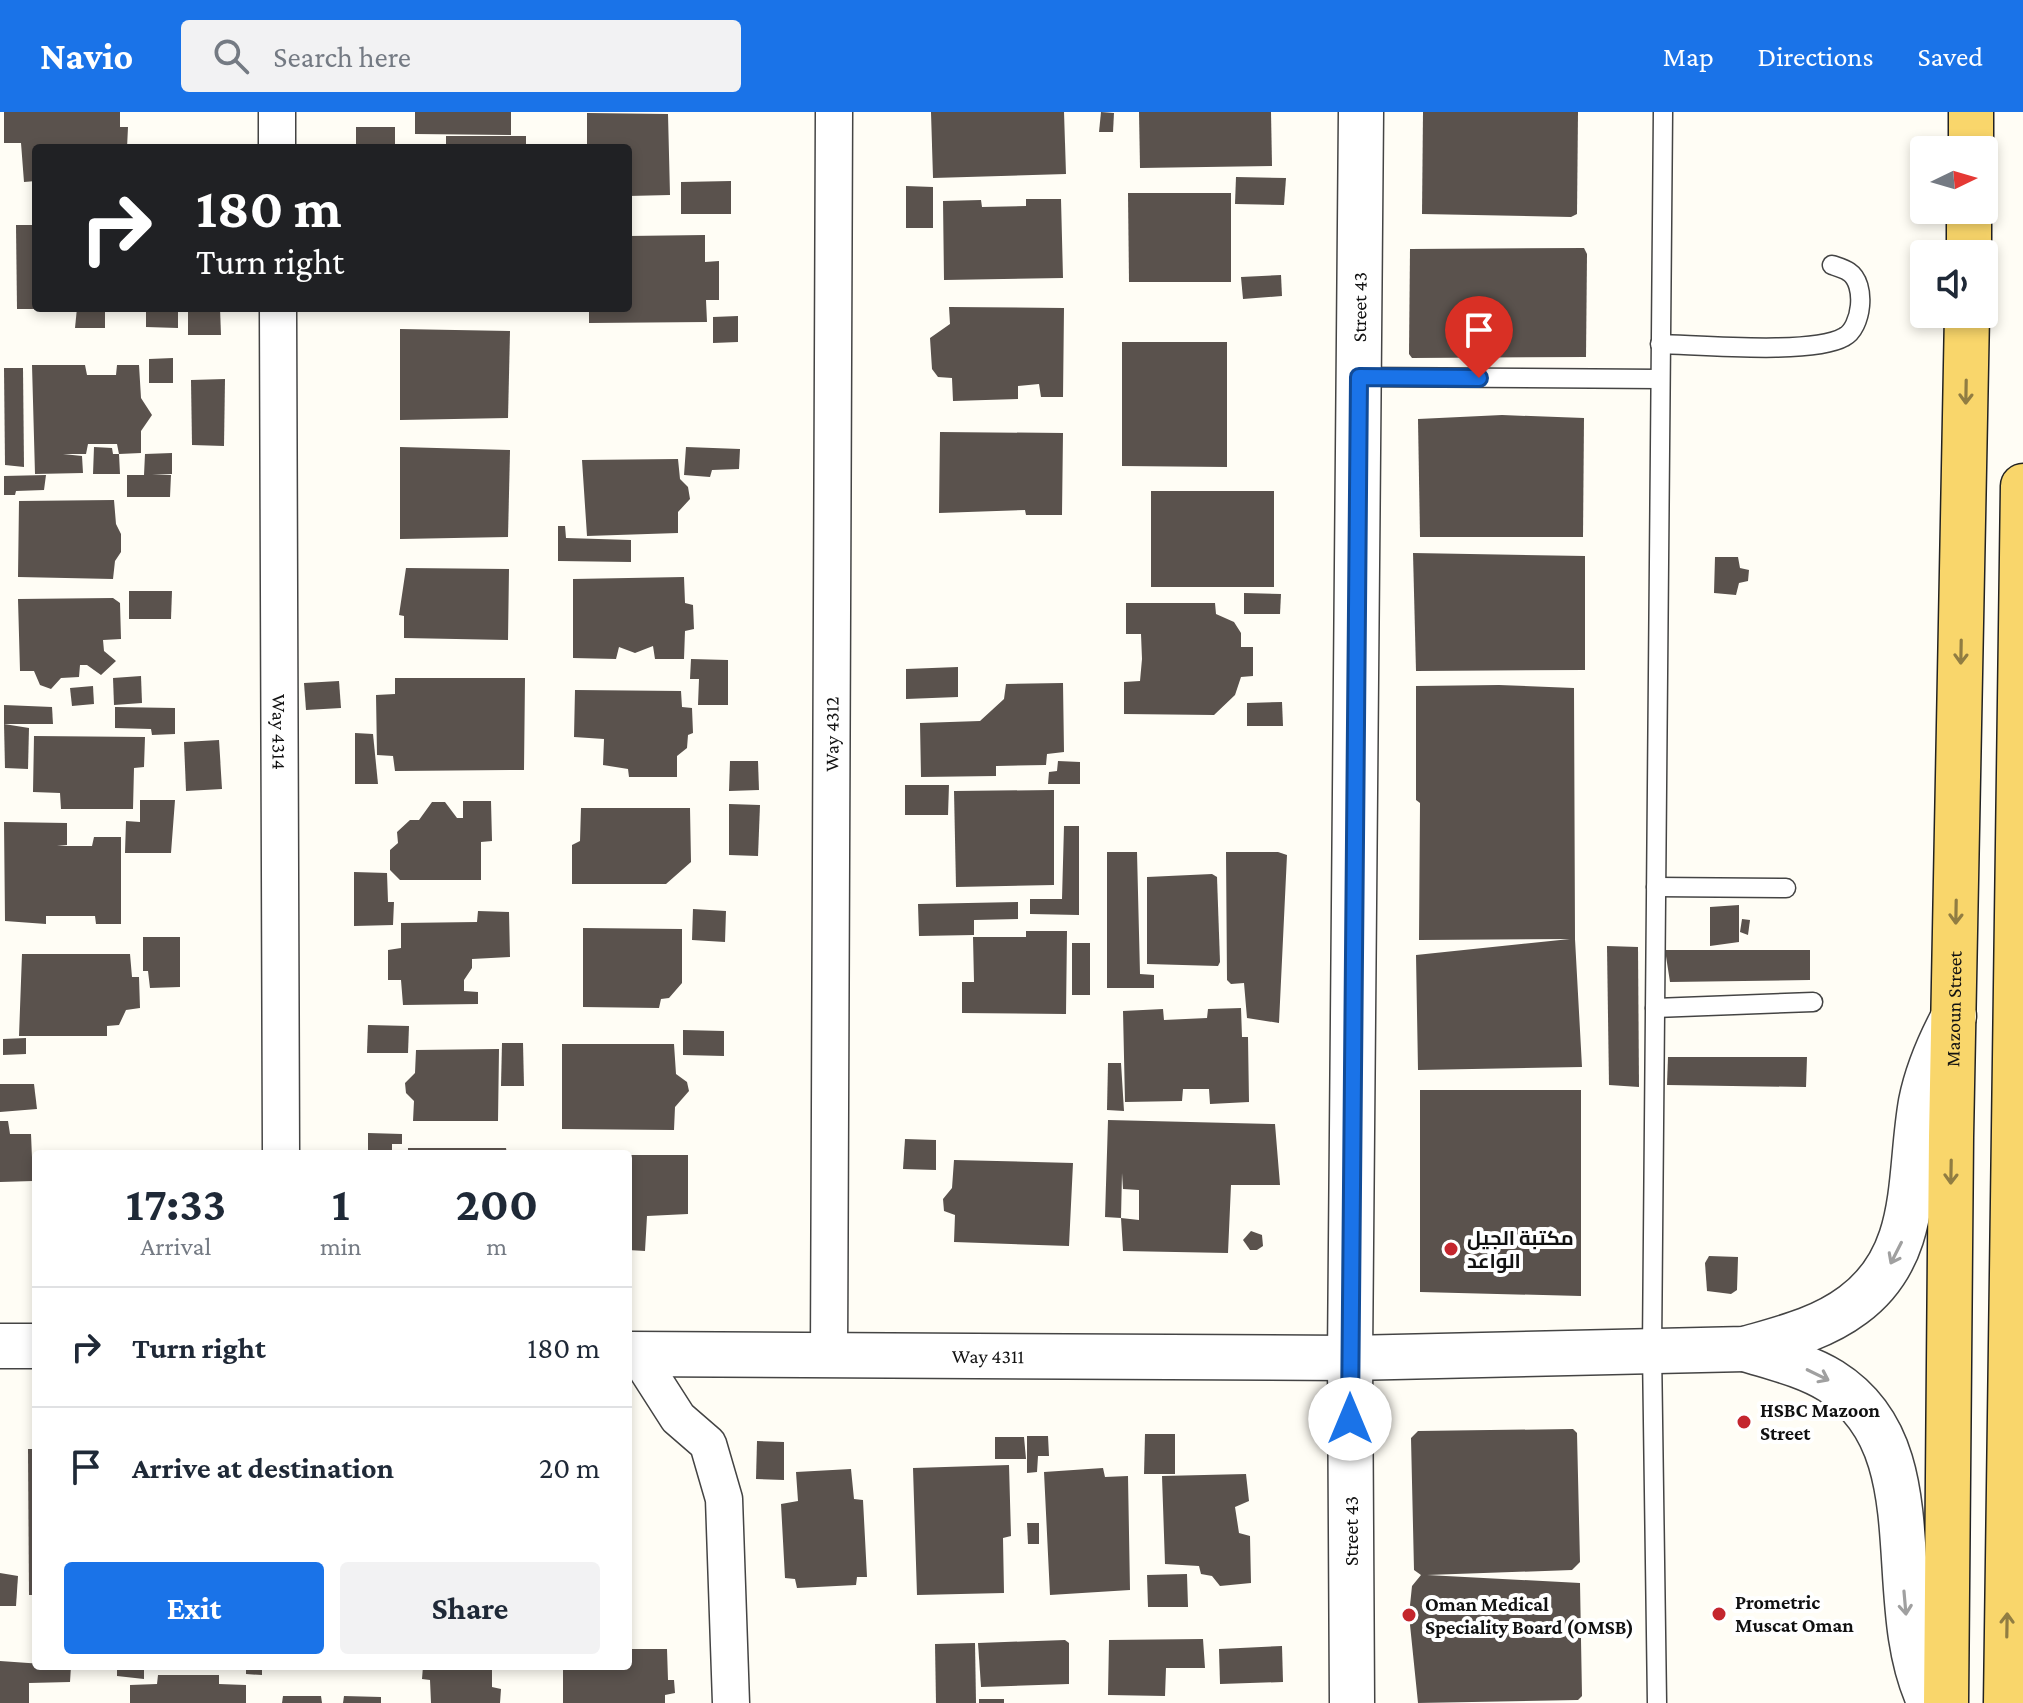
<!DOCTYPE html>
<html lang="en">
<head>
<meta charset="utf-8">
<style>
	:root { --surface:#fff; --page:#f2f2f3; --text:#1f2937; --muted:#747a83; --line:#e0e1e3; --accent:#1a73e8 }
	body { margin:0; font-family:"Crimson Pro",Cairo,serif; background:var(--page); color:var(--text); height:100vh; display:flex; flex-direction:column; font-size:30px; white-space:nowrap }
	* { box-sizing:border-box; margin:0 }
	p { font-size:26px; color:var(--muted) }
	.icon { flex:none; width:44px; height:44px; fill:none; stroke:currentColor; stroke-width:2; stroke-linecap:round; stroke-linejoin:round }
	.map { position:relative; flex:1; overflow:hidden }
	.panel { position:absolute; left:32px; top:1038px; width:600px; height:520px; display:flex; flex-direction:column; background:var(--surface); border-radius:8px; box-shadow:0 4px 12px #0003 }
	.panel>* { flex:none }
	.top-card { position:absolute; left:32px; top:32px; width:600px; height:168px; border-radius:8px; box-shadow:0 4px 12px #0003; background:#202124; color:#fff; overflow:hidden }
	.needle { width:52px; rotate:85deg }
	.tools { position:absolute; left:1910px; top:24px; display:grid; gap:16px }
	.tools a { display:grid; place-items:center; width:88px; height:88px; border-radius:8px; background:var(--surface); box-shadow:0 4px 12px #0003; font-size:40px }
	.pin { position:absolute; display:grid; place-items:center; width:68px; height:68px; color:#fff; margin:-82px -34px; border-radius:50% 50% 50% 0; rotate:-45deg; box-shadow:0 0 8px #0007 }
	.pin .icon { rotate:45deg }
	.me { position:absolute; width:88px; margin:-44px; rotate:0deg; stroke-linejoin:round; filter:drop-shadow(0 0 6px #0008) }
	.turn { display:flex; align-items:center; gap:28px; height:168px; padding:0 32px; font-size:36px }
	.turn .icon { width:104px; height:104px; stroke-width:2.5 }
	.turn b { display:block; font-size:56px; line-height:68px }
	.eta { display:flex; justify-content:space-evenly; align-items:center; height:136px; text-align:center }
	.eta b { font-size:48px; font-weight:700; line-height:56px }
	.primary-button { display:flex; gap:16px; margin-top:auto; padding:16px 32px }
	.primary-button a { flex:1; height:92px; border-radius:8px; background:var(--accent); color:#fff; font-size:32px; font-weight:700; line-height:92px; text-align:center }
	.primary-button a+a { background:var(--page); color:var(--text) }
	ul { padding:0; list-style:none }
	li { display:flex; align-items:center; gap:24px; height:120px; padding:0 32px; border-top:2px solid var(--line) }
	li div { flex:1 }
	li b { display:block; font-size:30px }
	li em { font-style:normal }
	header { display:flex; align-items:center; gap:48px; box-sizing:border-box; height:112px; padding:0 40px; background:var(--accent); color:#fff }
	header strong { font-size:38px }
	nav { display:flex; gap:44px; margin-inline-start:auto; font-size:28px }
	.search { width:560px; height:72px; background:var(--page); display:flex; align-items:center; gap:20px; box-sizing:border-box; padding:0 28px; border-radius:8px; color:var(--muted); font-size:30px }
	.map>svg:first-child { display:block }
	.building { fill:#5a524d }
	.lines { fill:none; stroke-linecap:round; stroke-linejoin:round }
	.service-casing { stroke:#444; stroke-width:21 }
	.minor-casing { stroke:#444; stroke-width:39 }
	.tertiary-casing { stroke:#444; stroke-width:47 }
	.primary-casing { stroke:#222; stroke-width:47 }
	.service { stroke:#fff; stroke-width:18 }
	.minor { stroke:#fff; stroke-width:36 }
	.tertiary { stroke:#fff; stroke-width:44 }
	.primary { stroke:#f9d66b; stroke-width:44 }
	.oneway { stroke:#917d42 }
	.oneway2 { stroke:#a0a0a0 }
	.route-casing { stroke:#114b97; stroke-width:20 }
	.route { stroke:#1a73e8; stroke-width:14 }
	.poi-dot { fill:#c4262e; stroke:#fff; stroke-width:3 }
	.labels { text-anchor:middle; dominant-baseline:central; stroke-width:8; stroke-linejoin:round; paint-order:stroke }
	.street-label { font-size:20px; fill:#111; stroke:#fff }
	.poi-label { font-size:20px; font-weight:bold; fill:#111; stroke:#fff; text-anchor:start }
</style>
</head>
<body>
<header>
<strong>Navio</strong>
<div class="search"><svg class="icon" aria-label="search" viewBox="0 0 24 24"><circle cx="10" cy="10" r="6"/><path d="M15 15l6 6"/></svg>Search here</div>
<nav><a>Map</a><a>Directions</a><a>Saved</a></nav>
</header>
<div class="map">
<svg width="2023" height="1591" viewBox="0 0 2023 1591">
	<rect width="100%" height="100%" fill="#fffdf5"/>
	<g class="building">
		<polygon points="4,0 120,0 120,15 128,15 127,36 36,36 36,69 24,70 21,31 4,31"/>
		<polygon points="415,0 511,0 511,23 415,22"/>
		<polygon points="931,0 1064,0 1066,62 933,66"/>
		<polygon points="1101,0 1114,1 1113,20 1099,20"/>
		<polygon points="1139,0 1271,0 1272,54 1140,56"/>
		<polygon points="1423,0 1578,0 1577,102 1571,105 1422,102"/>
		<polygon points="587,1 668,2 670,83 628,84 628,36 587,36"/>
		<rect x="356" y="15" width="39" height="21"/>
		<rect x="446" y="24" width="80" height="12"/>
		<polygon points="1236,65 1286,66 1284,93 1235,92"/>
		<polygon points="731,69 731,102 681,102 681,70"/>
		<polygon points="906,74 933,75 933,116 906,116"/>
		<polygon points="1128,81 1231,81 1231,170 1129,170"/>
		<polygon points="1026,87 1061,87 1063,166 944,168 943,89 981,88 982,95 1026,94"/>
		<polygon points="16,113 36,113 36,197 17,197"/>
		<polygon points="705,123 705,150 719,149 719,188 706,188 707,210 589,211 589,196 628,196 628,124"/>
		<polygon points="1584,136 1587,142 1586,245 1412,246 1409,242 1410,137"/>
		<polygon points="1281,163 1282,184 1243,187 1241,165"/>
		<polygon points="949,195 1064,196 1063,285 1041,285 1039,272 1018,274 1018,287 953,289 952,266 938,265 932,257 930,226 950,212"/>
		<polygon points="77,196 105,196 105,216 75,216"/>
		<polygon points="146,196 178,196 178,216 146,215"/>
		<polygon points="188,196 220,196 221,223 188,223"/>
		<polygon points="738,204 738,230 713,231 713,205"/>
		<polygon points="400,217 510,219 508,306 400,308"/>
		<polygon points="1122,230 1227,230 1227,355 1122,354"/>
		<polygon points="173,246 173,271 149,271 149,247"/>
		<polygon points="32,253 85,253 87,263 116,263 117,253 139,253 141,286 152,303 141,319 141,341 119,342 117,332 88,332 86,342 63,342 82,344 83,361 35,362"/>
		<polygon points="4,256 23,256 24,355 5,353"/>
		<polygon points="225,267 224,334 192,333 191,268"/>
		<polygon points="1502,303 1584,306 1583,425 1420,425 1418,307"/>
		<polygon points="940,320 1063,321 1062,403 1026,403 1025,398 939,401"/>
		<polygon points="94,335 112,336 113,342 119,342 120,362 93,362"/>
		<polygon points="400,335 510,338 508,425 400,427"/>
		<polygon points="686,335 740,337 739,357 712,358 710,365 684,363"/>
		<polygon points="172,341 172,362 152,362 171,363 170,385 127,385 127,363 144,363 145,342"/>
		<polygon points="678,347 680,367 688,375 690,387 678,400 678,421 587,424 582,348"/>
		<polygon points="46,363 44,378 16,379 15,383 4,383 4,364"/>
		<rect x="1151" y="379" width="123" height="96"/>
		<polygon points="114,388 116,412 121,422 121,440 115,449 113,467 18,465 19,389"/>
		<polygon points="558,414 565,414 566,426 631,428 631,450 558,449"/>
		<polygon points="1413,441 1585,444 1585,558 1416,559"/>
		<polygon points="1715,445 1738,445 1740,456 1749,458 1748,469 1739,471 1736,483 1714,481"/>
		<polygon points="406,456 509,457 508,528 404,526 404,504 399,503"/>
		<polygon points="684,465 685,491 693,493 694,517 685,519 684,547 655,547 653,534 635,541 619,535 616,547 573,546 573,467"/>
		<polygon points="129,479 172,479 171,507 129,507"/>
		<polygon points="1244,481 1281,482 1280,502 1244,502"/>
		<polygon points="113,486 120,491 121,527 103,528 104,539 116,549 101,563 87,553 80,553 79,565 61,566 51,577 40,573 34,559 20,559 18,487"/>
		<polygon points="1126,491 1215,491 1216,502 1234,510 1241,521 1241,535 1253,535 1253,564 1241,565 1235,583 1214,603 1124,602 1124,570 1140,569 1142,547 1141,522 1126,522"/>
		<polygon points="691,547 728,548 728,593 698,593 699,567 690,567"/>
		<polygon points="958,555 958,585 906,587 906,557"/>
		<polygon points="141,564 142,591 114,593 113,566"/>
		<polygon points="395,566 525,566 524,658 395,659 393,644 377,643 376,583 395,582"/>
		<polygon points="339,569 341,596 306,598 304,571"/>
		<polygon points="1063,571 1064,640 1047,642 1046,653 996,654 996,664 921,665 920,611 980,609 1004,587 1006,572"/>
		<polygon points="1499,573 1574,576 1575,827 1582,955 1418,958 1416,843 1570,827 1419,828 1420,691 1416,688 1416,574"/>
		<polygon points="93,574 94,592 72,594 70,576"/>
		<polygon points="575,578 681,579 682,595 692,596 693,621 688,623 687,636 677,644 677,665 629,665 628,657 603,653 604,627 574,625"/>
		<polygon points="1282,590 1283,614 1247,614 1247,591"/>
		<polygon points="4,593 52,595 53,612 4,612"/>
		<polygon points="115,595 175,596 175,622 152,623 151,617 115,616"/>
		<polygon points="4,612 29,616 28,657 5,656"/>
		<polygon points="355,621 373,622 378,672 355,672"/>
		<polygon points="34,624 145,625 144,655 134,656 133,697 61,697 60,681 33,680"/>
		<polygon points="219,628 222,677 186,679 184,630"/>
		<polygon points="730,649 758,649 759,678 729,679"/>
		<polygon points="1058,649 1080,650 1080,672 1048,672 1049,660 1057,659"/>
		<polygon points="905,673 949,673 948,703 905,703"/>
		<polygon points="1054,678 1054,773 956,775 954,679"/>
		<polygon points="140,688 175,688 171,741 125,741 126,709 140,710"/>
		<polygon points="463,689 491,689 492,729 481,730 481,768 400,768 390,758 390,738 398,731 397,720 410,708 419,708 432,690 445,690 457,706 463,706"/>
		<polygon points="729,692 760,693 758,744 729,743"/>
		<polygon points="581,696 690,696 691,750 666,772 572,772 572,733 580,729"/>
		<polygon points="4,710 67,711 67,733 57,734 92,734 94,725 121,725 121,812 96,812 95,804 46,804 46,812 5,809"/>
		<polygon points="1064,714 1079,714 1079,803 1030,802 1030,787 1062,787"/>
		<polygon points="1107,740 1137,740 1140,862 1154,863 1154,876 1107,876"/>
		<polygon points="1226,740 1278,740 1287,743 1279,911 1247,906 1244,871 1231,872 1227,868"/>
		<polygon points="354,760 387,761 388,790 394,790 393,813 354,814"/>
		<polygon points="1212,762 1217,765 1220,850 1218,854 1147,852 1147,765"/>
		<polygon points="1018,790 1018,807 974,808 974,823 919,824 918,792"/>
		<polygon points="1739,793 1739,830 1710,834 1710,795"/>
		<polygon points="693,797 726,799 725,830 692,828"/>
		<polygon points="478,799 509,800 510,845 472,847 472,856 464,868 464,879 478,880 478,892 403,893 401,868 388,868 388,838 401,836 401,811 477,810"/>
		<polygon points="1742,807 1750,808 1748,823 1740,820"/>
		<polygon points="583,816 682,817 682,871 669,886 661,887 659,896 583,895"/>
		<polygon points="1026,819 1067,819 1066,902 962,901 962,870 974,870 973,825 1026,825"/>
		<polygon points="143,825 180,825 180,875 150,876 148,859 143,859"/>
		<rect x="1072" y="831" width="18" height="52"/>
		<polygon points="1607,834 1638,835 1639,975 1609,973"/>
		<polygon points="1665,838 1810,838 1810,868 1670,870"/>
		<polygon points="22,842 130,842 132,865 139,865 140,896 126,898 119,913 107,914 107,924 19,924"/>
		<polygon points="1241,896 1242,925 1248,925 1249,990 1210,992 1209,977 1183,977 1182,989 1125,990 1123,899 1163,897 1164,908 1207,906 1208,897"/>
		<polygon points="368,913 409,914 408,941 367,941"/>
		<polygon points="683,918 724,919 724,944 683,943"/>
		<polygon points="26,926 26,942 3,943 3,927"/>
		<polygon points="502,931 523,931 524,974 501,974"/>
		<polygon points="562,932 674,932 676,962 687,970 689,979 675,995 674,1018 562,1017"/>
		<polygon points="499,937 498,1009 413,1009 414,989 406,981 405,971 415,961 416,938"/>
		<polygon points="1668,945 1807,945 1806,975 1667,973"/>
		<polygon points="1108,951 1121,951 1124,999 1107,998"/>
		<polygon points="0,972 34,972 37,997 0,1000"/>
		<polygon points="1420,978 1581,978 1581,1184 1420,1180"/>
		<polygon points="1108,1008 1275,1012 1280,1073 1231,1073 1228,1141 1123,1139 1121,1106 1139,1108 1139,1078 1123,1077 1122,1061 1121,1106 1105,1105"/>
		<polygon points="0,1009 8,1009 10,1022 31,1022 33,1069 0,1070"/>
		<polygon points="368,1021 402,1022 402,1032 392,1032 392,1042 368,1042"/>
		<polygon points="905,1027 936,1028 936,1058 903,1057"/>
		<polygon points="408,1036 506,1036 507,1042 408,1042"/>
		<polygon points="628,1043 688,1043 688,1102 647,1104 645,1139 628,1138"/>
		<polygon points="954,1048 1073,1051 1069,1134 954,1130 955,1103 944,1099 943,1087 952,1076"/>
		<polygon points="1251,1119 1262,1123 1263,1134 1257,1138 1250,1138 1243,1128"/>
		<polygon points="1709,1144 1738,1145 1737,1178 1731,1182 1707,1179 1705,1151"/>
		<polygon points="1573,1317 1577,1321 1580,1450 1572,1458 1427,1463 1580,1471 1582,1584 1578,1588 1418,1591 1409,1503 1412,1474 1421,1463 1414,1458 1411,1326 1418,1319"/>
		<polygon points="1145,1322 1175,1322 1175,1362 1144,1362"/>
		<polygon points="1027,1324 1048,1324 1049,1344 1038,1344 1037,1360 1027,1361"/>
		<polygon points="995,1325 1024,1325 1026,1347 995,1347"/>
		<polygon points="757,1329 784,1330 784,1368 756,1367"/>
		<polygon points="28,1337 36,1337 36,1483 29,1483"/>
		<polygon points="1009,1353 1011,1424 1003,1426 1004,1481 917,1483 913,1356"/>
		<polygon points="1103,1356 1105,1365 1128,1364 1130,1478 1050,1483 1044,1360"/>
		<polygon points="851,1357 854,1387 863,1388 867,1465 857,1465 856,1473 797,1476 795,1467 785,1466 781,1392 798,1389 796,1360"/>
		<polygon points="1246,1362 1249,1389 1235,1395 1239,1421 1250,1424 1251,1471 1220,1474 1212,1464 1201,1462 1199,1454 1165,1452 1162,1364"/>
		<polygon points="1027,1411 1039,1411 1039,1432 1028,1432"/>
		<polygon points="0,1461 18,1464 16,1494 0,1494"/>
		<polygon points="1187,1462 1188,1495 1148,1495 1147,1463"/>
		<polygon points="1203,1527 1205,1556 1166,1556 1165,1584 1108,1583 1109,1528"/>
		<polygon points="1065,1528 1069,1531 1069,1572 981,1575 978,1531"/>
		<polygon points="975,1531 976,1591 936,1591 935,1532"/>
		<polygon points="1282,1534 1283,1570 1220,1572 1219,1537"/>
		<polygon points="628,1537 667,1537 668,1568 674,1568 675,1581 665,1583 665,1591 563,1591 563,1554 628,1554"/>
		<polygon points="0,1549 71,1554 70,1570 29,1571 29,1591 0,1591"/>
		<polygon points="117,1554 144,1554 144,1567 117,1564"/>
		<polygon points="246,1554 262,1554 262,1563 246,1562"/>
		<polygon points="423,1554 492,1554 492,1575 501,1577 500,1591 431,1591 430,1568 422,1567"/>
		<polygon points="158,1563 219,1563 219,1572 246,1573 246,1591 130,1591 130,1573 157,1572"/>
		<polygon points="283,1584 321,1584 322,1591 282,1591"/>
		<polygon points="344,1584 381,1585 381,1591 343,1591"/>
		<rect x="979" y="1587" width="25" height="4"/>
	</g>
	<g class="lines">
		<g class="service-casing">
			<g id="service">
				<path d="M1660,232C1701,233 1813,243 1844,225C1862,216 1867,172 1849,160C1845,157 1838,155 1832,153"/>
				<polyline points="1359,265 1660,267"/>
				<polyline points="1656,775 1786,776"/>
				<polyline points="1655,896 1813,890"/>
				<polyline points="1657,1591 1652,1238 1663,0"/>
			</g>
		</g>
		<g class="minor-casing">
			<g id="minor">
				<polyline points="277,0 277,36"/>
				<path id="s1" d="M278,196L281,1042"/>
				<polyline points="637,1242 678,1306 708,1332 724,1387 731,1591"/>
				<path id="s2" d="M829,1246L834,0"/>
			</g>
		</g>
		<g class="tertiary-casing">
			<g id="tertiary">
				<polyline points="0,1234 36,1234"/>
				<path d="M1745,1237C1774,1246 1805,1253 1831,1269C1938,1336 1880,1487 1930,1591"/>
				<path id="s3" d="M628,1242L1350,1246L1745,1237C1783,1226 1821,1217 1853,1193C1921,1143 1908,1064 1921,990C1927,960 1939,932 1954,904"/>
				<path id="s4" d="M1352,1591L1350,1246L1361,0"/>
			</g>
		</g>
		<g class="primary-casing">
			<g id="primary">
				<polyline points="1971,38 1971,0"/>
				<polyline points="1969,142 1969,98"/>
				<path id="s5" d="M1946,1591L1951,1025L1967,202"/>
				<polyline points="2006,1591 2023,374"/>
			</g>
		</g>
		<use href="#service" class="service"/>
		<use href="#minor" class="minor"/>
		<use href="#tertiary" class="tertiary"/>
		<use href="#primary" class="primary"/>
	</g>
	<defs><path id="oneway-shaft" d="M-6 0H5M1.5-3L5.5 0L1.5 3" fill="none" stroke-width="1.6" stroke-linecap="round" stroke-linejoin="round" transform="scale(2)"/></defs>
	<g class="oneway">
		<use href="#oneway-shaft" transform="translate(1966 280) rotate(91)"/>
		<use href="#oneway-shaft" transform="translate(1961 540) rotate(91)"/>
		<use href="#oneway-shaft" transform="translate(1956 800) rotate(91)"/>
		<use href="#oneway-shaft" transform="translate(1951 1060) rotate(91)"/>
		<use href="#oneway-shaft" transform="translate(2007 1513) rotate(-89)"/>
	</g>
	<g class="oneway2">
		<use href="#oneway-shaft" transform="translate(1896 1141) rotate(117)"/>
		<use href="#oneway-shaft" transform="translate(1818 1263) rotate(26)"/>
		<use href="#oneway-shaft" transform="translate(1905 1491) rotate(85)"/>
	</g>
	<g class="lines">
		<g class="route-casing">
			<polyline id="route" points="1350,1307 1359,265 1479,266"/>
		</g>
		<use href="#route" class="route"/>
	</g>
	<g class="poi-dot">
		<circle cx="1451" cy="1137" r="8"/>
		<circle cx="1744" cy="1310" r="8"/>
		<circle cx="1719" cy="1502" r="8"/>
		<circle cx="1409" cy="1503" r="8"/>
	</g>
	<g class="labels">
		<g class="street-label">
			<text stroke="none"><textPath href="#s4" startOffset="1396">Street 43</textPath></text>
			<text stroke="none"><textPath href="#s1" startOffset="424">Way 4314</textPath></text>
			<text stroke="none"><textPath href="#s2" startOffset="624">Way 4312</textPath></text>
			<text stroke="none"><textPath href="#s5" startOffset="694">Mazoun Street</textPath></text>
			<text stroke="none"><textPath href="#s3" startOffset="360">Way 4311</textPath></text>
			<text transform="translate(1351 1419) rotate(-90)">Street 43</text>
		</g>
		<g class="poi-label">
			<text x="1467" y="1126">مكتبة الجيل<tspan x="1467" dy="23">الواعد</tspan></text>
			<text x="1760" y="1298">HSBC Mazoon<tspan x="1760" dy="23">Street</tspan></text>
			<text x="1735" y="1490">Prometric<tspan x="1735" dy="23">Muscat Oman</tspan></text>
			<text x="1425" y="1492">Oman Medical<tspan x="1425" dy="23">Speciality Board (OMSB)</tspan></text>
		</g>
	</g>
</svg>
<div class="tools">
<a><svg class="needle" viewBox="-14 -14 28 28"><path d="M0-13l5 13h-10z" fill="#e53935"/><path d="M0 13l5-13h-10z" fill="#747a83"/></svg></a>
<a><svg class="icon" aria-label="sound" viewBox="0 0 24 24"><path d="M4 9h4l5-4v14l-5-4H4zM17 9q2 3 0 6"/></svg></a>
</div>
<div class="pin" style="left:1479px;top:266px;background:#d93025"><svg class="icon" aria-label="arrive" viewBox="0 0 24 24"><path d="M6 21V4h12l-3 4 3 4H6"/></svg></div>
<svg class="me" style="left:1350px;top:1307px" viewBox="-20 -20 40 40"><circle r="19" fill="#fff"/><path d="M0-13L10 11 0 6-10 11z" fill="#1a73e8"/></svg>
<div class="top-card">
<div class="turn"><svg class="icon" aria-label="right" viewBox="0 0 24 24"><path d="M7 20v-9h11M14 6l5 5-5 5"/></svg><div><b>180 m</b>Turn right</div></div>
</div>
<section class="panel">
<div class="eta">
<div><b>17:33</b><p>Arrival</p></div>
<div><b>1</b><p>min</p></div>
<div><b>200</b><p>m</p></div>
</div>
<ul>
<li><svg class="icon" aria-label="right" viewBox="0 0 24 24"><path d="M7 20v-9h11M14 6l5 5-5 5"/></svg><div><b>Turn right</b></div><em>180 m</em></li>
<li><svg class="icon" aria-label="arrive" viewBox="0 0 24 24"><path d="M6 21V4h12l-3 4 3 4H6"/></svg><div><b>Arrive at destination</b></div><em>20 m</em></li>
</ul>
<div class="primary-button"><a>Exit</a><a>Share</a></div>
</section>
</div>
</body>
</html>
